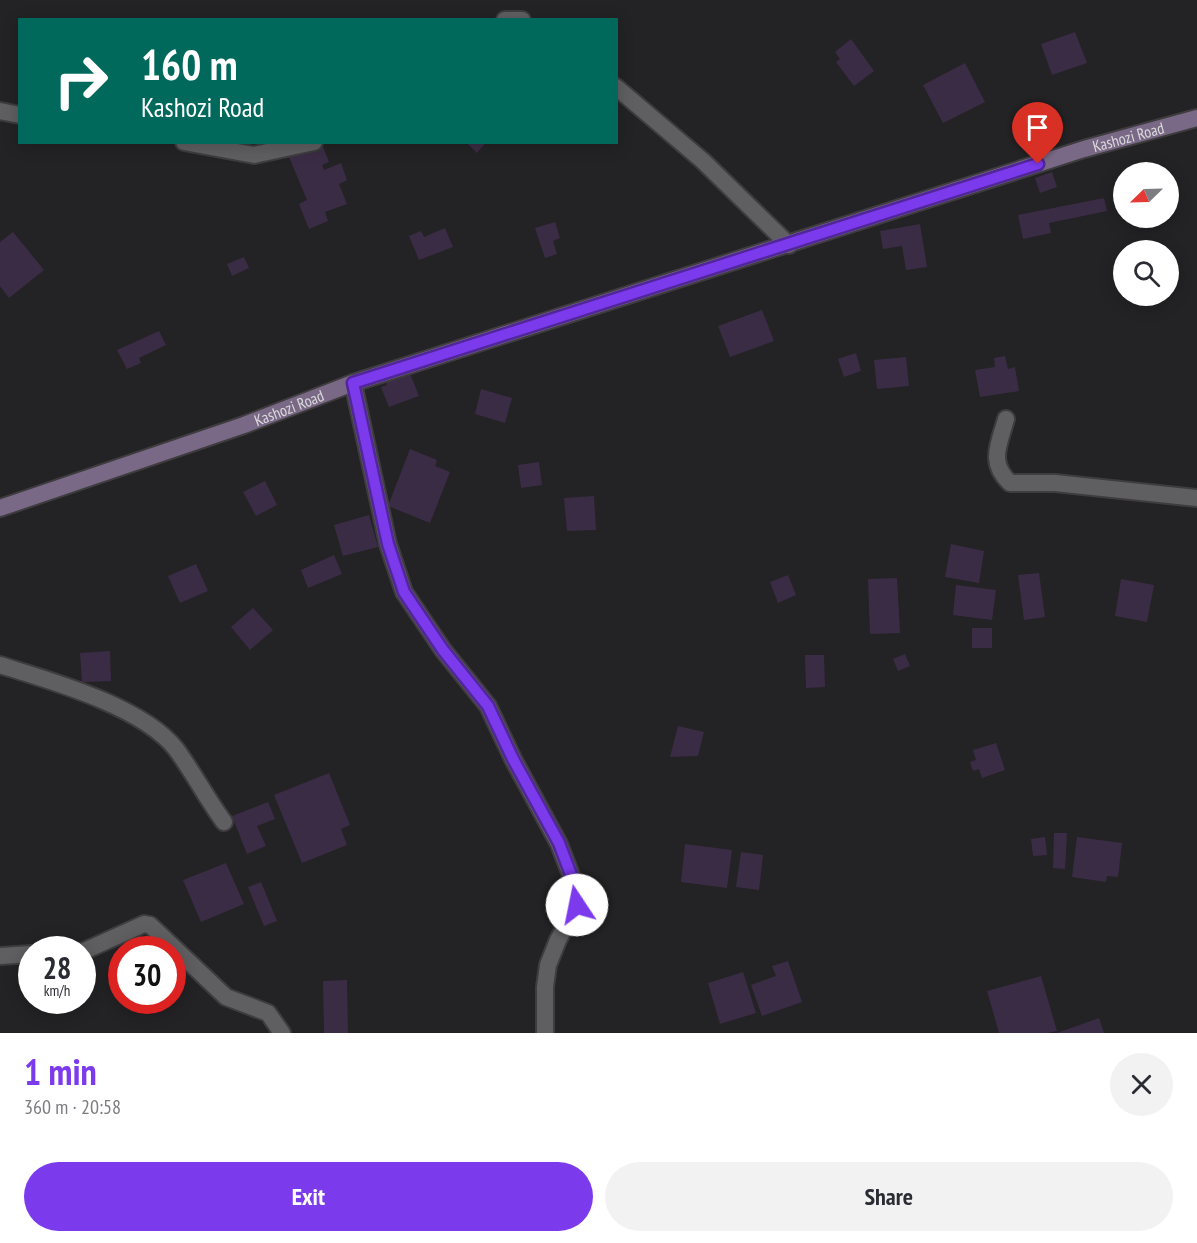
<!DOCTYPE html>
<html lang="en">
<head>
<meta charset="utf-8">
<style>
	:root { --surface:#fff; --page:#f2f2f3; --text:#2b2b33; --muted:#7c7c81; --accent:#7c3aed }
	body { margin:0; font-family:"PT Sans Narrow",sans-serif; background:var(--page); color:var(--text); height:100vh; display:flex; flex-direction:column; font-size:22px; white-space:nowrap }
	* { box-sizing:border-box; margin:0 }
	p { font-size:20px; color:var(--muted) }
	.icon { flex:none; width:33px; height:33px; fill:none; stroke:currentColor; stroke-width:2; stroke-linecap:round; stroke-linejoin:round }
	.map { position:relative; height:1033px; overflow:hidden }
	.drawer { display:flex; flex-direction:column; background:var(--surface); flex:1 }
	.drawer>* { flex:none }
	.guide { position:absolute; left:18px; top:18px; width:600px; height:126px; border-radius:0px; box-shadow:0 3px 15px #0003; background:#00695c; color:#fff; overflow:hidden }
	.needle { width:39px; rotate:247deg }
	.fabs { position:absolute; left:1113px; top:162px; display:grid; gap:12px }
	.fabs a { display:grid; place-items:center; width:66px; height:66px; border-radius:50%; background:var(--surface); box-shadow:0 3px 15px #0003; font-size:30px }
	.speed { position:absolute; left:18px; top:936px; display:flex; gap:12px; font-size:30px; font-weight:700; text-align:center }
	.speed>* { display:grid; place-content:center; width:78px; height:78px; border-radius:50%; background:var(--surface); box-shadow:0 3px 15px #0003; line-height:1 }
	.speed small { font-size:15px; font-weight:400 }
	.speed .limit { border:9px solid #d22; background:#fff; color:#111 }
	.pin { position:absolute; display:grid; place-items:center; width:51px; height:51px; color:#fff; margin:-62px -26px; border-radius:50% 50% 50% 0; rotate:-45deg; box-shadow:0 0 6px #0007 }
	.pin .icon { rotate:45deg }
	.me { position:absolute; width:66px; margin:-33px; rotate:349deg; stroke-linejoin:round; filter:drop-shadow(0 0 4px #0008) }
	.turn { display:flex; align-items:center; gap:21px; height:126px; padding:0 24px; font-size:27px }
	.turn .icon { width:78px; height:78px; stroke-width:2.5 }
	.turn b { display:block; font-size:42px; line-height:51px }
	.round { display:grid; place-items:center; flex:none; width:63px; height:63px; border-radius:32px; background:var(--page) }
	.headline { display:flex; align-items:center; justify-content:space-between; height:102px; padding:0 24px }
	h1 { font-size:36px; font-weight:700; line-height:45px; color:var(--accent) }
	.primary-button { display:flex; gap:12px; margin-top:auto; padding:12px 24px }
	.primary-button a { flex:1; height:69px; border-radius:36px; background:var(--accent); color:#fff; font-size:24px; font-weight:700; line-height:69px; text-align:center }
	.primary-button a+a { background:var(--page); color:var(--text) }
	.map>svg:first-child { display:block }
	.building { fill:#3b2c45 }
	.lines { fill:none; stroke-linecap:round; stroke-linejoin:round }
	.minor-casing { stroke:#3e3c3e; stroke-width:20 }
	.secondary-casing { stroke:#3e3c3e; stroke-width:20 }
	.minor { stroke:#5f5e61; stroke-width:16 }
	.secondary { stroke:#7a6986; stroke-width:16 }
	.route-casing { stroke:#51269a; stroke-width:15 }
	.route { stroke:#7c3aed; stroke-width:10 }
	.labels { text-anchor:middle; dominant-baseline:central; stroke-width:5; stroke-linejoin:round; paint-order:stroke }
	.street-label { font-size:16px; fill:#dad9db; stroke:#1a181b }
</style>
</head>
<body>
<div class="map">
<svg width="1197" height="1033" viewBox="0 0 1197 1033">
	<rect width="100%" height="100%" fill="#232224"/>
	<g class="building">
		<polygon points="1075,32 1087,63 1052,75 1041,44"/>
		<polygon points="851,39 874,71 854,86 836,62 840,59 835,52"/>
		<polygon points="965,63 985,102 943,123 923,85"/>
		<polygon points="466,142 486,142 477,153"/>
		<polygon points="322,144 329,162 322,165 324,170 341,163 347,180 339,184 347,204 325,212 328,221 309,229 299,204 307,200 289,157"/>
		<polygon points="1052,172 1057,187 1040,193 1035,178"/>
		<polygon points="1104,198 1107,211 1049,223 1051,233 1023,239 1018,215"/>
		<polygon points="555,222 560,238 553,241 557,254 545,258 535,228"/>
		<polygon points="920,224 927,267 906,270 902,246 883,249 880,231"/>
		<polygon points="445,228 453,247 419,260 409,236 421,231 424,237"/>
		<polygon points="13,232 44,270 9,298 0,286 0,242"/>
		<polygon points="244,257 249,268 232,276 227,264"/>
		<polygon points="762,310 774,341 730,357 718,326"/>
		<polygon points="159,331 166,345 139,358 141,363 127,369 117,350"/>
		<polygon points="856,353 861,371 844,377 838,359"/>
		<polygon points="1005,356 1008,369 1015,367 1019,391 980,397 975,370 995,367 994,358"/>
		<polygon points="906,357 909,386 877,389 874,360"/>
		<polygon points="407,366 419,396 389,407 381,387 387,385 383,375"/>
		<polygon points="481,389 512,398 505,423 475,414"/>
		<polygon points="410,449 437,460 435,466 450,472 430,523 388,506"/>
		<polygon points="539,462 542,485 521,488 518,465"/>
		<polygon points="265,481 277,505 256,516 243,492"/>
		<polygon points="594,496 596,530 567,531 564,498"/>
		<polygon points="369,515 378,547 343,556 334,525"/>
		<polygon points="951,544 984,551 979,583 945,577"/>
		<polygon points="334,555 342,574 308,588 301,570"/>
		<polygon points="196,564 208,591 180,603 168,576"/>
		<polygon points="1039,573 1045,617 1024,620 1018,575"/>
		<polygon points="788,575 796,595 778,603 770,582"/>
		<polygon points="897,578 900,633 870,634 868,579"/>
		<polygon points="1121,579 1154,585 1147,622 1115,616"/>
		<polygon points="956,585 996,590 992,620 953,615"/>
		<polygon points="253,608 273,630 250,650 231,627"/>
		<rect x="972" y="628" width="20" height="20"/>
		<polygon points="110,651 111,681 82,682 80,653"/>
		<polygon points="905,654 910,666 898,671 893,659"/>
		<polygon points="805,655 824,655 825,687 806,688"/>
		<polygon points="678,726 704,732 698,756 670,757"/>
		<polygon points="996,743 1005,770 982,778 979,769 973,771 970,762 976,760 973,750"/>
		<polygon points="329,773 350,825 341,829 347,845 302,863 274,795"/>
		<polygon points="268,802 275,819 257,826 266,846 247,854 232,816"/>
		<polygon points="1054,833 1067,833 1065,869 1053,868"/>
		<polygon points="1045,837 1047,855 1033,856 1031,839"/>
		<polygon points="1077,837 1122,843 1118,877 1107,876 1106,882 1072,877"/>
		<polygon points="685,844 732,850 727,888 681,882"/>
		<polygon points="741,852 763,855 759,890 736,887"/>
		<polygon points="226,863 244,904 201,922 183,880"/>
		<polygon points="261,882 277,921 264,926 248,887"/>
		<polygon points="788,961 802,1002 762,1016 751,985 776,976 772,966"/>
		<polygon points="743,972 756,1013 720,1024 708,983"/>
		<polygon points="1041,976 1057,1031 1048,1033 999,1033 987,991"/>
		<polygon points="347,980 348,1033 324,1033 323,981"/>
		<polygon points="1099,1018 1104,1033 1057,1033"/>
	</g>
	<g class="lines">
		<g class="minor-casing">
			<g id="minor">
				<polyline points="505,20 522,20"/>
				<polyline points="616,87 703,161 789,245"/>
				<polyline points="0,111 20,115"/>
				<polyline points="184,142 254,155 314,142"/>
				<polyline points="353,383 388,544 404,592 443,650 488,706 513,759 559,844 576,888 577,905 558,940 548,965 545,987 545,1033"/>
				<path d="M1006,419C999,445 988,462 1010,483H1055L1197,498"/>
				<path d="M0,665C51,681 142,706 176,749C193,772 207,799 224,822"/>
				<polyline points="82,952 144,924 150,925 226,997 268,1013 282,1033"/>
				<polyline points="0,956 32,954"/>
			</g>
		</g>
		<g class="secondary-casing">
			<g id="secondary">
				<path id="s1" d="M0,508L244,425L353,383L1084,149L1197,118"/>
			</g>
		</g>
		<use href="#minor" class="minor"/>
		<use href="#secondary" class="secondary"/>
	</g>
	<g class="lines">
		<g class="route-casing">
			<polyline id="route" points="577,905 576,888 559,843 513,759 488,706 443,650 404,592 388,544 353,383 1038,164"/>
		</g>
		<use href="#route" class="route"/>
	</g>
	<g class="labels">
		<g class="street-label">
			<text stroke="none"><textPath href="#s1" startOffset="1188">Kashozi Road</textPath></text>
			<text stroke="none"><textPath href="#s1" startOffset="306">Kashozi Road</textPath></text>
		</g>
	</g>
</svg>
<div class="fabs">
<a><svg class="needle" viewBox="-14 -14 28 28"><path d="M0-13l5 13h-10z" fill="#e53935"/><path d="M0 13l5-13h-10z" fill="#7c7c81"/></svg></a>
<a><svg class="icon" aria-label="search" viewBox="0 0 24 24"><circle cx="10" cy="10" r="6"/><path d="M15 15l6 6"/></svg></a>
</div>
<div class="speed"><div>28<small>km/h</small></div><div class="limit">30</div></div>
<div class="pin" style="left:1038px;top:164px;background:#d93025"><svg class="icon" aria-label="arrive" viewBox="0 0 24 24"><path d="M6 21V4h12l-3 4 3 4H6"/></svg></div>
<svg class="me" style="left:577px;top:905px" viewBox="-20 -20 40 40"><circle r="19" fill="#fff"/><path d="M0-13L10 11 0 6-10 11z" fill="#7c3aed"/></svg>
<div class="guide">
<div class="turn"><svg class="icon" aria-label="right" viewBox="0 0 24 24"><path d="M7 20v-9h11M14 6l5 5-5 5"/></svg><div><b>160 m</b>Kashozi Road</div></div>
</div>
</div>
<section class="drawer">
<div class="headline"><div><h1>1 min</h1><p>360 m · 20:58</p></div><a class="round"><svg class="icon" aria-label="close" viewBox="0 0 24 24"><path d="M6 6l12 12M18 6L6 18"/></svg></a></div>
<div class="primary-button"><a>Exit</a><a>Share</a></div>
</section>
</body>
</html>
